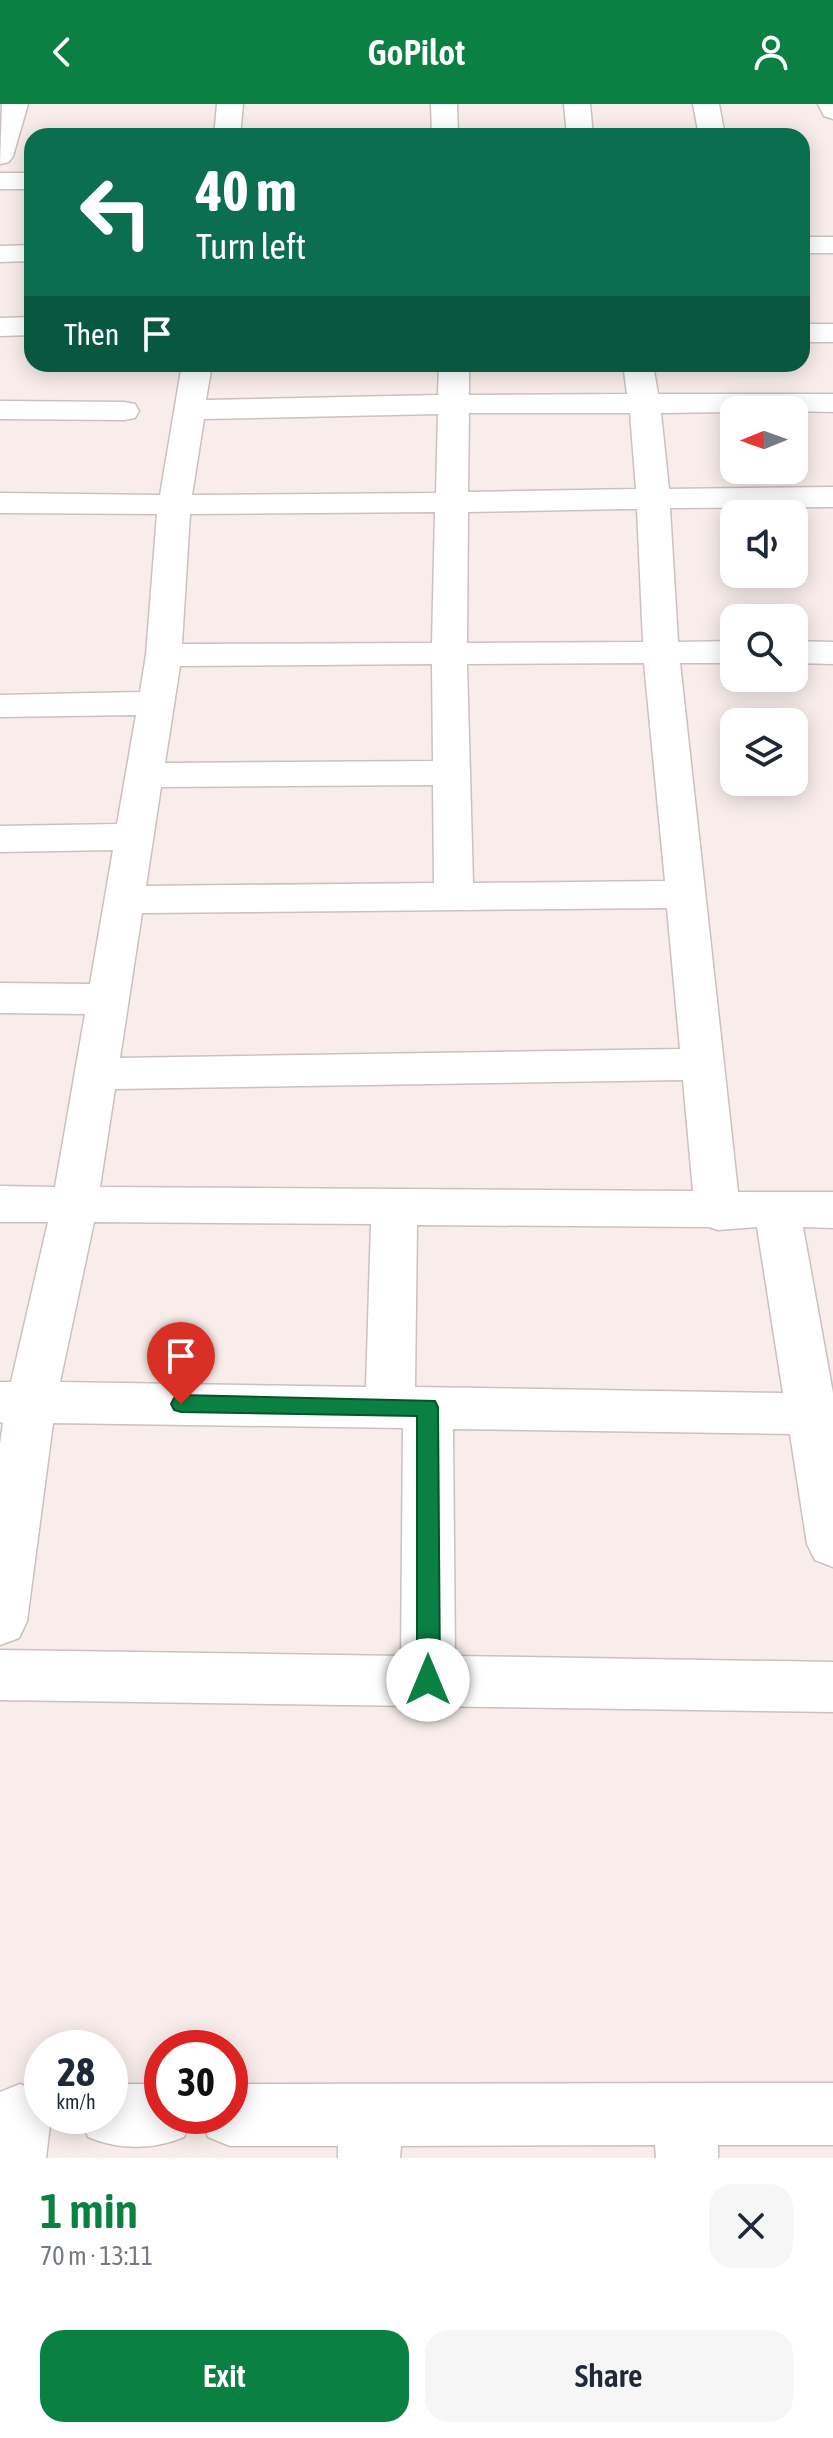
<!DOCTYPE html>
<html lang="en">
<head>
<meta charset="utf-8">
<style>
	:root { --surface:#fff; --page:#f6f6f7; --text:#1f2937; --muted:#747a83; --accent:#0b8043 }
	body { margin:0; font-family:"Asap Condensed",sans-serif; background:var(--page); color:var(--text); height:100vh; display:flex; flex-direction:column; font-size:30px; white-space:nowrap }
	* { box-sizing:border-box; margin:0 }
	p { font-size:26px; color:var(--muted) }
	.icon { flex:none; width:44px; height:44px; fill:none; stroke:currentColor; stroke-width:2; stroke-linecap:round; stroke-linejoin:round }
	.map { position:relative; height:2054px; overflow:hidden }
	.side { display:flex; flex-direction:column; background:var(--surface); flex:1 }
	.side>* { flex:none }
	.hud { position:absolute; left:24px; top:24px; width:786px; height:244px; border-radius:24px; box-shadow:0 4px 20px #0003; background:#0b6e4f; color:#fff; overflow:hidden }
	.needle { width:52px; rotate:269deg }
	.buttons { position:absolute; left:720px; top:292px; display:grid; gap:16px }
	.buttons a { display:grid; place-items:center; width:88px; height:88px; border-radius:16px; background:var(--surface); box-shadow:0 4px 20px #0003; font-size:40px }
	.speed { position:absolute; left:24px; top:1926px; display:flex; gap:16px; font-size:40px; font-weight:700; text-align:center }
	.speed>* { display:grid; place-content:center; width:104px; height:104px; border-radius:50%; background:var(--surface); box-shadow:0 4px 20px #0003; line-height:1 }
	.speed small { font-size:20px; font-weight:400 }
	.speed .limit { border:12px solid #d22; background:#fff; color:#111 }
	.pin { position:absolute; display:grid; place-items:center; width:68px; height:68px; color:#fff; margin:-82px -34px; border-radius:50% 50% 50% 0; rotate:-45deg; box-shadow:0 0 8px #0007 }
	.pin .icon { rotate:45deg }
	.me { position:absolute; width:88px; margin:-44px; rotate:0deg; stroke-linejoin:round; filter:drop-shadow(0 0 6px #0008) }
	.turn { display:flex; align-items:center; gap:28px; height:168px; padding:0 40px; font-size:36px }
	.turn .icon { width:104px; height:104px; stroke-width:2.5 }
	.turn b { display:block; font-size:56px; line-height:68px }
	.then { display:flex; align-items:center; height:76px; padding:0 40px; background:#0003; gap:16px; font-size:30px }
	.round { display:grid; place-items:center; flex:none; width:84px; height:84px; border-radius:24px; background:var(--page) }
	.headline { display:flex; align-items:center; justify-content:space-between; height:136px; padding:0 40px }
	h1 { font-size:48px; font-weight:600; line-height:60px; color:var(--accent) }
	.action { display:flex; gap:16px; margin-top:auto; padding:16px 40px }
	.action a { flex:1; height:92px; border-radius:24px; background:var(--accent); color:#fff; font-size:32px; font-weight:600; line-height:92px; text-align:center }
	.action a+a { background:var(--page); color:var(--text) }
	header { display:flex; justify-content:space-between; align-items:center; height:104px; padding:0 40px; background:var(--accent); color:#fff; font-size:36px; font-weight:600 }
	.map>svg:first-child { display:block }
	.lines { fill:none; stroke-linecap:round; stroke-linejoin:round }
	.minor-casing { stroke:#cbc1be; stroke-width:3 }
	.minor { fill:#fff; fill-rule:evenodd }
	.route { fill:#0b8043; stroke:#07532c; stroke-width:2 }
</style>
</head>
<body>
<header><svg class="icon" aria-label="back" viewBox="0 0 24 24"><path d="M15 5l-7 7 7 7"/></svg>GoPilot<svg class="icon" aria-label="person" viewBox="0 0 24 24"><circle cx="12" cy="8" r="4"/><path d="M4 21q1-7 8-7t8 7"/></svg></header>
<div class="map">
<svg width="833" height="2054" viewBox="0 0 833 2054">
	<rect width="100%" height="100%" fill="#f8edea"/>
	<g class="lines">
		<g class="minor-casing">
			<g id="minor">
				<polygon points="2,0 28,0 13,52 9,58 0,60"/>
				<polygon points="217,0 243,0 240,32 214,32"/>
				<polygon points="431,0 457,0 458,32 432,32"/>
				<polygon points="564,0 590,0 593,32 567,32"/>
				<polygon points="693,0 719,0 725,32 699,32"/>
				<polygon points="818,0 833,0 833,15 824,12"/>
				<rect x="0" y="69" width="32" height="16"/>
				<rect x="802" y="133" width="31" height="16"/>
				<polygon points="32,141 32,157 0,158 0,142"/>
				<polygon points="32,213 32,231 0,232 0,214"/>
				<rect x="802" y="220" width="31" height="18"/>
				<path d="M182,260H212L206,296L438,291L439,260H469V291L627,290L623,260H653L658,290H833V308L734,306V308L661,309L669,385L833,383V403L670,404L678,538L734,537V559H680L738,1088H833V1124L803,1123L833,1289V1463L815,1456L807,1440L790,1330L453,1325L455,1552L833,1558V1608L0,1596V1546L401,1552L403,1324L53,1319L27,1517L19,1534L0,1541V1340L3,1319L0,1318V1278H11L48,1118H0V1082L55,1083L85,910L0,909V879L90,880L113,746L0,748V722L117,720L136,611L0,613V591L140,588L146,551L157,410L0,409V389L160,391ZM469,309H630L636,385L468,388ZM438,310L436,389L192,391L204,315ZM625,405H637L643,538L467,539L468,408ZM435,408L432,539L182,540L190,410ZM644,559L665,777L473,779L467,560ZM432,560L433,657L165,659L180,562ZM433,681L434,779L146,782L161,683ZM667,804L680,945L120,954L142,809ZM683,976L693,1087L100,1083L115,985ZM94,1118L371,1120L366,1283L60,1278ZM417,1121L709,1123L718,1126L757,1123L783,1289L415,1283Z"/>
				<polygon points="0,297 124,298 135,300 139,307 135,314 124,316 0,315"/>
				<polygon points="794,537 833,538 833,560 794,559"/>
				<polygon points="833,1979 833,2041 718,2041 718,2054 656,2054 655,2041 401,2042 400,2054 338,2054 338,2042 230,2042 208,2033 199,2012 230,2012 230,1980"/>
				<polygon points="20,1980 42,1989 42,2012 51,2012 46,2054 0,2054 0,1988"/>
				<path d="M110,1980H162V2012H193L184,2033C153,2046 119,2046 88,2033L79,2012H110Z"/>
			</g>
		</g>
		<use href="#minor" class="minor"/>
	</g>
	<polygon class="route" points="181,1291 435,1297 438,1303 440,1576 436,1584 428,1587 420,1584 417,1576 417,1312 181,1308 174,1306 171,1300 174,1294"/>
</svg>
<div class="buttons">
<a><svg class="needle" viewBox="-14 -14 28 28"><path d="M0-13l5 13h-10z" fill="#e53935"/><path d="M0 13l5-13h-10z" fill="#747a83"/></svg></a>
<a><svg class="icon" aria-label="sound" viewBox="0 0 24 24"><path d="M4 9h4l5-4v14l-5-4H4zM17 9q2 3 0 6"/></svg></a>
<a><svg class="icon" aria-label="search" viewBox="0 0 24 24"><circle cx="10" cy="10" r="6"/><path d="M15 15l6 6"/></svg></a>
<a><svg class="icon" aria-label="layers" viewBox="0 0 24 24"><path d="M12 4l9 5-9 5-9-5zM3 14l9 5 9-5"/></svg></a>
</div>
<div class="speed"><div>28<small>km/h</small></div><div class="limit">30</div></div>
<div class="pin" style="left:181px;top:1300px;background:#d93025"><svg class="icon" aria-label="arrive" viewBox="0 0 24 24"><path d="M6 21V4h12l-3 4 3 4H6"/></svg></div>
<svg class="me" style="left:428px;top:1576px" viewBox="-20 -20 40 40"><circle r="19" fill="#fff"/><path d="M0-13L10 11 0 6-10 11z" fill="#0b8043"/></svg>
<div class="hud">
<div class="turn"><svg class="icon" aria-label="left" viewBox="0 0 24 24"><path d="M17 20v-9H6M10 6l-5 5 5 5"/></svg><div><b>40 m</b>Turn left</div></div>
<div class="then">Then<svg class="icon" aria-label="arrive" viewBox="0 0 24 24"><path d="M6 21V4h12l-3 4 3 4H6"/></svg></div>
</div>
</div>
<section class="side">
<div class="headline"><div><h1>1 min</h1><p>70 m · 13:11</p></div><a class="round"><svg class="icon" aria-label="close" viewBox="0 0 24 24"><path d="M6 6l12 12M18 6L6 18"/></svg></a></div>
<div class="action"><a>Exit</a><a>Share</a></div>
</section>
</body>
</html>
